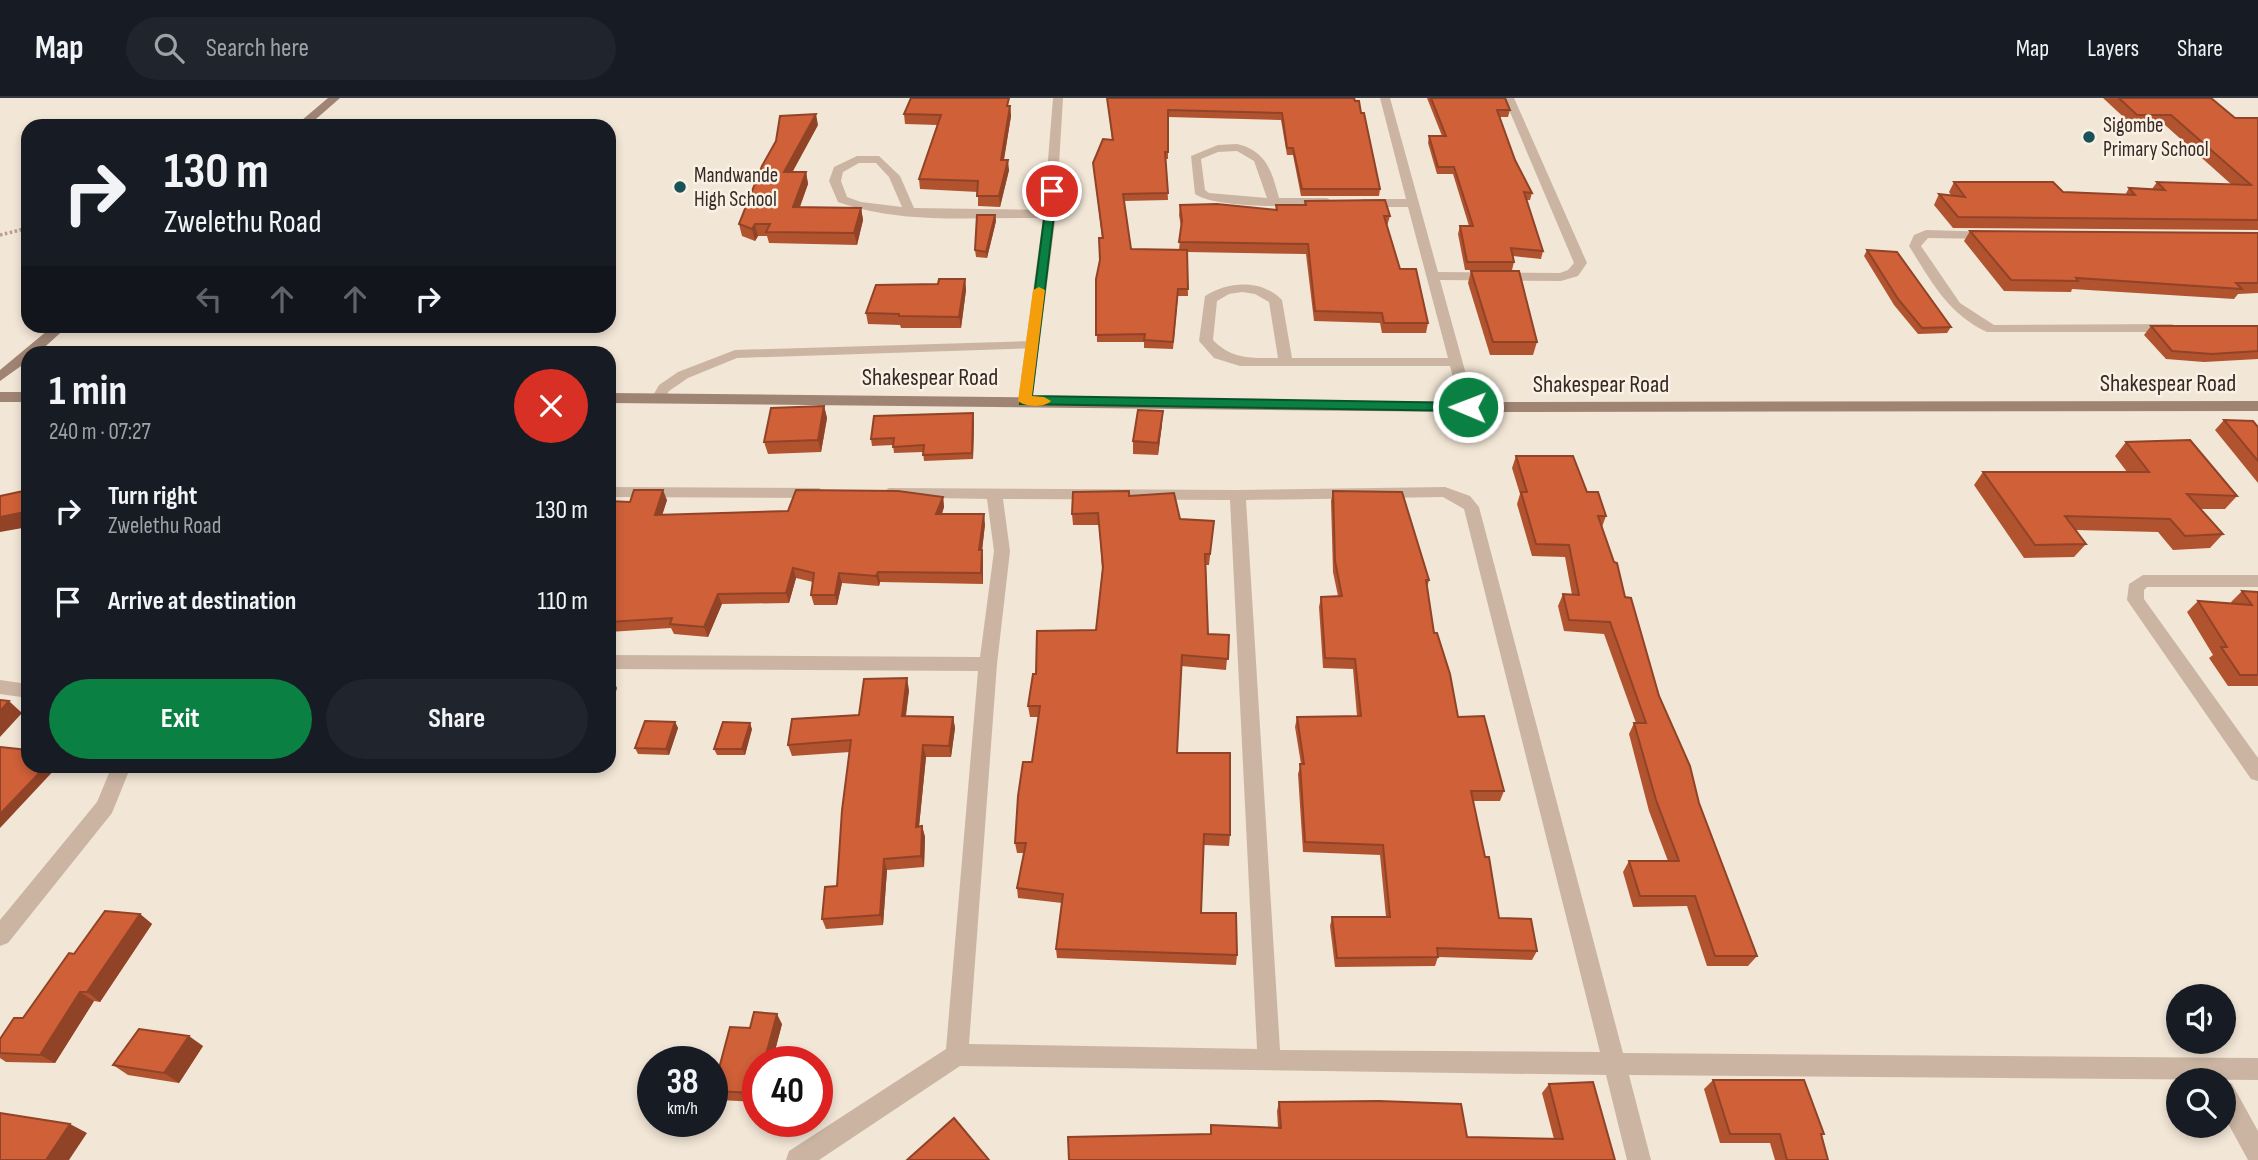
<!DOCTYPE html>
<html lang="en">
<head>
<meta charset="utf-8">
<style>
	:root { --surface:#171b24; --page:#20242c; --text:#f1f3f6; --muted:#9ea1a6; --line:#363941; --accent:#0b8043 }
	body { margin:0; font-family:"Sofia Sans Condensed",sans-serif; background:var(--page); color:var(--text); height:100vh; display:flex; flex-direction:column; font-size:26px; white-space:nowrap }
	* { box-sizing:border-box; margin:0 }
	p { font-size:23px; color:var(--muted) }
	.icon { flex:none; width:38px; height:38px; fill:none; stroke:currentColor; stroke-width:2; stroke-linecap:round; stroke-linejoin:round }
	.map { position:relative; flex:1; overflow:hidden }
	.drawer { position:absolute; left:21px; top:248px; width:595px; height:427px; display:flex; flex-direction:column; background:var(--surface); border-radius:21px; box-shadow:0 4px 10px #0003 }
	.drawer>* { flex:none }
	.top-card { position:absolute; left:21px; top:21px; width:595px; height:214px; border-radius:21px; box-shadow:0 4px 10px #0003; background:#171b24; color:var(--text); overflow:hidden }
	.buttons { position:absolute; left:2166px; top:886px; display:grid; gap:14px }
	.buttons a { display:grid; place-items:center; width:70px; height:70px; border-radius:50%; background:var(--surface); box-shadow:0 4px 10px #0003; font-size:35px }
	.speed { position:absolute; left:637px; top:948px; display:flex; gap:14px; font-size:35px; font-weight:700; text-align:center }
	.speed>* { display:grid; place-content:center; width:91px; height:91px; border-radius:50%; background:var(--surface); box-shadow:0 4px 10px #0003; line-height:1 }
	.speed small { font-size:18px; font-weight:400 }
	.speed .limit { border:10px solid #d22; background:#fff; color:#111 }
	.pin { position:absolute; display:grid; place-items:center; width:60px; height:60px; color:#fff; margin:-30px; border:4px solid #fff; border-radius:50%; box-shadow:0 2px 7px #0007 }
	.me { position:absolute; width:77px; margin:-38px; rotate:271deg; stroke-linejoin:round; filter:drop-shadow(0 0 5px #0008) }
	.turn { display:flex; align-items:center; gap:24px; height:147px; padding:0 28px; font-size:32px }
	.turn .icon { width:91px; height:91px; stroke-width:2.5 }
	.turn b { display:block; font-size:49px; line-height:60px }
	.lanes { display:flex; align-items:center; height:66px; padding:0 28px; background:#0003; justify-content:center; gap:35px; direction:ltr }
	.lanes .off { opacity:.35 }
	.round { display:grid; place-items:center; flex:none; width:74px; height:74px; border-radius:37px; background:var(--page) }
	.overview { display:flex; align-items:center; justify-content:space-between; height:119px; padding:0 28px }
	h1 { font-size:42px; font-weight:700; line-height:52px }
	.cta { display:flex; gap:14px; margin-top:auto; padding:14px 28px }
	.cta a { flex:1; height:80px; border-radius:42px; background:var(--accent); color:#fff; font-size:28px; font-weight:700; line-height:80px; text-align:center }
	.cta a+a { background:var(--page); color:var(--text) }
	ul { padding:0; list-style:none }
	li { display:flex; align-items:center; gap:21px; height:91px; padding:0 28px }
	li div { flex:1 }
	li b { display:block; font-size:26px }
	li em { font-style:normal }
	header { display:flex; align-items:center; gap:42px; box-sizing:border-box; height:98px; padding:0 35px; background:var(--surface); border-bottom:2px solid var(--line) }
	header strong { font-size:33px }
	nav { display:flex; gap:38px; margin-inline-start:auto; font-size:24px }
	.search { width:490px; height:63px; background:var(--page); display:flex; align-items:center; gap:18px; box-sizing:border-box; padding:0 24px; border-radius:38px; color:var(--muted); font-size:26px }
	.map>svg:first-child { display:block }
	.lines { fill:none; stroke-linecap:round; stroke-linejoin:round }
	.path { stroke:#b79f8c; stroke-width:3.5; stroke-dasharray:2.5 2.5; stroke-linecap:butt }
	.lane { fill:#cbb5a2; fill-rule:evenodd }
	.street { fill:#cbb5a2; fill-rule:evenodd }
	.secondary { fill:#9f8473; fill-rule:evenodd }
	.wall { fill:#b25330 }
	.shaded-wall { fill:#914327 }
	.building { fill:#cf6038; stroke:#914327; stroke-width:2 }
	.route { fill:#0b8043; stroke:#07532c; stroke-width:2 }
	.slow { fill:#f59e0b }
	.poi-dot { fill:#185359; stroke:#faf0e3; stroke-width:2.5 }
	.labels { text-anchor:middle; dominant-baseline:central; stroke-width:5; stroke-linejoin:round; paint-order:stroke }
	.far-poi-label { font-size:21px; fill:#352a25; stroke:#faf0e3; text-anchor:start }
	.street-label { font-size:24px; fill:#352a25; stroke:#faf0e3 }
</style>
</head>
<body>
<header>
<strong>Map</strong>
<div class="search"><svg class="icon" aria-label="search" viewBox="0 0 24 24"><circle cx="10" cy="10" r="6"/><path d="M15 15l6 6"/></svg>Search here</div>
<nav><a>Map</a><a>Layers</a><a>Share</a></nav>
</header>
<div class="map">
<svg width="2258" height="1062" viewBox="0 0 2258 1062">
	<rect width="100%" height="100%" fill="#f2e6d6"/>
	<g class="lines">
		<polyline class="path" points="0,137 28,130"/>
		<polygon class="lane" points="1033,243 1037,244 1037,250 737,260 688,280 669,293 663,304 653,304 651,301 659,287 678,274 735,252"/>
		<g class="street">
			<path d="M1053,0H1063L1056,116L1032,303L1025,308L1018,303L1043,120C976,119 902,127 838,104L829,83L834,69L857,58H879L900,78L914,110L1044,112ZM859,65H876L889,79L902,109L861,104L847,99L841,83L843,74Z"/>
			<path d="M1380,0H1390L1438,174L1560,175L1568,172L1574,165L1504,0H1514L1587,165L1578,178L1561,183L1440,182L1475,309L1473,312H1463L1461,309L1450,268H1240L1214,260L1199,243L1205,198C1228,183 1262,181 1282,202L1292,260H1448L1408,109H1362L1356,105L1362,101H1406ZM1242,194L1255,196L1269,204L1278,260C1252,260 1232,262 1213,242L1217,203L1229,196Z"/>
			<path d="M1237,46C1267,53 1272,74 1279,100H1327L1333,104L1327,108C1298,108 1216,111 1195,96L1191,58L1218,47ZM1237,53L1254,63L1267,100L1209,95L1205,92L1201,61L1218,54Z"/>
			<path d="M1926,132L1993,134V140L1989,141L1928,140L1921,148L1960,205L1994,227L2172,226L2179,230L2172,234H1987C1948,216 1931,183 1909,148L1914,137Z"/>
			<polygon points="609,389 819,390 827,395 819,400 609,399"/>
			<path d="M1445,389L1470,398L1479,409L1623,955L2258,960V982L1629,977L1651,1062H1627L1606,977L960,968L819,1062H786L789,1053L946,951L978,573L609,571V557L980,559L994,453L987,401L883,399L881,395L889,390L1238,392ZM1443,399L1464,411L1600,954L1280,952L1246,402ZM1003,401L1230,402L1257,951L969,946L997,566L1010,453Z"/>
			<polygon points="2143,477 2258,477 2258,489 2147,489 2144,492 2144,501 2258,660 2258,683 2251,681 2127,502 2129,486"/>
			<polygon points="0,582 28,586 28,600 0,596"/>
			<polygon points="112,668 131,668 112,715 8,845 0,848 0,822 97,704"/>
			<polygon points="2224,982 2232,986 2258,1033 2258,1062 2248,1062 2224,1018"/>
		</g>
		<g class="secondary">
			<polygon points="328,0 340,0 308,28 295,28"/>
			<polygon points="53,228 68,228 37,256 28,256 28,263 0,283 0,272"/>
			<rect x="0" y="294" width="28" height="10"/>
			<polygon points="609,295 1468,304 2258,303 2258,313 1468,314 609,305"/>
		</g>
	</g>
	<g class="wall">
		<polygon points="1107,0 1354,0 1361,15 1380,91 1379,98 1301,98 1293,57 1287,57 1281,22 1168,19 1168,61 1166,61 1168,102 1124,103 1131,151 1179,152 1181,129 1179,117 1180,107 1276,112 1276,107 1304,107 1305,103 1390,118 1387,128 1400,171 1428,225 1426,235 1382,235 1380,225 1314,223 1306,156 1187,154 1188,198 1178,198 1173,251 1144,250 1144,244 1097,244 1096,181 1100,163 1102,140 1093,65 1112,42"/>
		<polygon points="1427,0 1505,0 1510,12 1508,19 1500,19 1515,62 1532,95 1530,102 1526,102 1543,153 1541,161 1513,158 1514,164 1512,172 1465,172 1458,136 1460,128 1469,128 1453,76 1437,76 1428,45 1429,38 1442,38"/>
		<polygon points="2103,0 2211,0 2235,20 2258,20 2258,132 1953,130 1934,107 1939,96 1951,97 1949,94 1954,84 2063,94 2125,97 2129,90 2152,91 2157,84 2232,87 2165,27 2131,26"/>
		<polygon points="1010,8 1011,18 1004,62 1009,72 1000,109 978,108 978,94 920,91 919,81 937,27 905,26 904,16"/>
		<polygon points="818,27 792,74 806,74 808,86 800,109 861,110 863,122 857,147 769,145 767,138 758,138 755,143 742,138 739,126"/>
		<polygon points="995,117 996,123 987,160 976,159 975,152"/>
		<polygon points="1970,133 2258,135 2258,195 2238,196 2234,201 2072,191 2071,194 2004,193 1964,143"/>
		<polygon points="1867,152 1951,229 1947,235 1918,236 1894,207 1864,158"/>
		<polygon points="1471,173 1537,244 1533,257 1490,257 1468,185"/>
		<polygon points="965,181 966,192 961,230 901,230 900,227 868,226 866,215 938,186"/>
		<polygon points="2151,228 2258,228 2258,261 2204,264 2166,261 2144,237"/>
		<polygon points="824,308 827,320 821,354 768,356 764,344"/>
		<polygon points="974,322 973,361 924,363 923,354 894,355 893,347 872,348 871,341"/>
		<polygon points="2224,322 2258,329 2258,385 2215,332"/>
		<polygon points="1162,326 1158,357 1133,356 1133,343"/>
		<polygon points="2126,344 2237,398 2225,411 2200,411 2223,436 2210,450 2173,452 2158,434 2076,432 2086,446 2074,459 2024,460 1974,387 1983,374 2127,374 2115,358"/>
		<polygon points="1516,358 1587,394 1606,418 1602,429 1659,598 1757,858 1748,868 1707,868 1687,808 1633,809 1623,774 1629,763 1668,763 1649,713 1629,636 1634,625 1636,625 1604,536 1564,533 1558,508 1563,496 1572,497 1565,459 1532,458 1517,406 1520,396 1512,370"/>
		<polygon points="1333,393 1429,482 1427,490 1434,535 1458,619 1504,693 1500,703 1473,703 1499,820 1537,853 1532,862 1438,859 1435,868 1335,869 1330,828 1332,819 1386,819 1380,757 1303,754 1298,676 1301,666 1295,629 1297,619 1357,618 1353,571 1323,570 1319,509 1321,499 1338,498 1333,474 1331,403"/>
		<polygon points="1129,398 1180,421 1214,423 1209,467 1206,467 1208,536 1229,537 1226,572 1181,568 1177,655 1230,737 1229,748 1203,747 1201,815 1237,857 1236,867 1057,860 1056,851 1062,805 1018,800 1017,790 1024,755 1017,755 1015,745 1032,664 1038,619 1030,619 1028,608 1096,532 1102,472 1099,427 1073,427 1072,416"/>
		<polygon points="943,399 944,409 942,416 985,426 982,452 983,462 983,486 880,484 879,488 842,485 837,507 814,507 811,497 813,484 796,480 789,505 722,506 708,539 674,536 671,530 609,534 609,403 630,404 667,402 662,417 788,413"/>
		<polygon points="2242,493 2258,494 2258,588 2228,588 2209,560 2213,557 2187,514 2198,503 2232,506 2231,504"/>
		<polygon points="909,592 906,618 953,619 955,630 951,659 926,659 919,728 922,728 925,739 924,769 887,772 883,827 826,831 822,821 837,788 850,654 792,658 788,647 859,617"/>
		<polygon points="675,624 678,630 669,657 638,656 635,650"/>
		<polygon points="752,631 745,657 717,657 714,651"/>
		<polygon points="140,816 152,826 100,904 94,903 55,965 6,964 0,960 0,941 23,920 74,856"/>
		<polygon points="782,926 772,964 758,964 758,1004 719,1002 713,993 750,930"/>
		<polygon points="203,948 179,985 128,977 113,967"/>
		<polygon points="1713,982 1824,1036 1821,1038 1828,1062 1775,1062 1770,1045 1720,1045 1704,991"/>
		<polygon points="1549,986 1615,1062 1210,1036 1211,1027 1278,1030 1277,1013 1279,1004 1467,1039 1554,1041 1542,995"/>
	</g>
	<g class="shaded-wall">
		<polygon points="1010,8 1011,18 1002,72 1001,62"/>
		<polygon points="816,16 818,27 786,86 784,74"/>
		<polygon points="1008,62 1009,72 1000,109 999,98"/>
		<polygon points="806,74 808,86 795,121 793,109"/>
		<polygon points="861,110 863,122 857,147 854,135"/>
		<polygon points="995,117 996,123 987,160 986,154"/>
		<polygon points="755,126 758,138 755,143 752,131"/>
		<polygon points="965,181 966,192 961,230 959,219"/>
		<polygon points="824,308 827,320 821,354 818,342"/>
		<polygon points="1163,313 1162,326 1158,357 1158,345"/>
		<polygon points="973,315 974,322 973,361 972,355"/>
		<polygon points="663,392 667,402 659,427 655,417"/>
		<polygon points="943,399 944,409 938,426 936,416"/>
		<polygon points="28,405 28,429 0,434 0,419"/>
		<polygon points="984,416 985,426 981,462 979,452"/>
		<polygon points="982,452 983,462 983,486 981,475"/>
		<polygon points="793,470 796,480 789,505 786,495"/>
		<polygon points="878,474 880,484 879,488 876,478"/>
		<polygon points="839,475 842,485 837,507 835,497"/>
		<polygon points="718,496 722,506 708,539 704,529"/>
		<polygon points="611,577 617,590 609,618 609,583"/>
		<polygon points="907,580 909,592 904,629 902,618"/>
		<polygon points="9,603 22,615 0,639 0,613"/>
		<polygon points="953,619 955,630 951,659 949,648"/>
		<polygon points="675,624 678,630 669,657 666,651"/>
		<polygon points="750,625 752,631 745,657 742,651"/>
		<polygon points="923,647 926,659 918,739 916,729"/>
		<polygon points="46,668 58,668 0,730 0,716"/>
		<polygon points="922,728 925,739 924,769 921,758"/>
		<polygon points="884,761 887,772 883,827 880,817"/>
		<polygon points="140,816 152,826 100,904 87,894"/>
		<polygon points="80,894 94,903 55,965 40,957"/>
		<polygon points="777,916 782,926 772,964 764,964"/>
		<polygon points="189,938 203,948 179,985 164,975"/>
		<polygon points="70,1026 87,1035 69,1062 46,1062"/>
	</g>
	<g class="building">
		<polygon points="911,0 1009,0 1007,8 1010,8 1001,62 1008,62 999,98 977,98 978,83 919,81 941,17 904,16"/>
		<polygon points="1107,0 1354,0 1355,3 1359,3 1361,15 1364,15 1380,91 1302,91 1293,50 1287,50 1282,15 1168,12 1168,54 1165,54 1168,95 1123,96 1131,151 1187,152 1188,191 1178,191 1173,244 1144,242 1145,236 1096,237 1096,181 1100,162 1099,140 1103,140 1093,65 1103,41 1113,42"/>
		<polygon points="1431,0 1505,0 1510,12 1497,12 1515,62 1532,95 1524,94 1543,153 1511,150 1514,164 1467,164 1460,128 1473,128 1454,69 1438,69 1429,38 1446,38"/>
		<polygon points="2119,0 2211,0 2235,20 2258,20 2258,122 1958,119 1939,96 1965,99 1954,84 2053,84 2063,94 2135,97 2129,90 2165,92 2157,84 2251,87 2171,17 2137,17"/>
		<polygon points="816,16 784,74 806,74 793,109 861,110 854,135 766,134 770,126 755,126 752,131 739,126 762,68 776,43 780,18"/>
		<polygon points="1385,102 1390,118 1384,118 1400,171 1416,171 1428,225 1384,225 1382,215 1315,213 1308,146 1179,144 1182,123 1180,107 1217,106 1277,112 1276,107 1306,107 1305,103"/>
		<polygon points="977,117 995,117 986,154 975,152"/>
		<polygon points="1970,133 2258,135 2258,185 2236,185 2242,191 2076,180 2078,183 2011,182"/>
		<polygon points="1867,152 1897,154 1951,229 1922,230 1898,201"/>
		<polygon points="1471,173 1519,173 1537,244 1493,244"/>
		<polygon points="939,181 965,181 959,219 899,218 899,216 866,215 876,187 938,186"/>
		<polygon points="2151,228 2258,228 2258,253 2212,256 2172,253"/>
		<polygon points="824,308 818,342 764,344 771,310"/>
		<polygon points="1138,312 1163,313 1158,345 1133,343"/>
		<polygon points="973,315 972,355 923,357 924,347 893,349 894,340 871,341 874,318"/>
		<polygon points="2224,322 2253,323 2258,329 2258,363"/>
		<polygon points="2190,342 2237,398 2187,396 2223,436 2185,438 2170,421 2065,418 2086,446 2035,447 1983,374 2149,374 2126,344"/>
		<polygon points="1516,358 1573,358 1587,394 1598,394 1606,418 1598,418 1614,464 1617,465 1625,499 1631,500 1659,598 1690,668 1699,705 1757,858 1715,858 1695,798 1640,798 1629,763 1679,763 1656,702 1634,625 1646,625 1610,524 1569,522 1563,496 1579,497 1569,447 1536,446 1521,394 1527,394"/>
		<polygon points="28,392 28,405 25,414 0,419 0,398"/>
		<polygon points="634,392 663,392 655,417 788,413 796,392 898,393 943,399 936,416 984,416 979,452 982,452 981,475 878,474 876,478 839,475 835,497 811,497 814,475 793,470 786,495 718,496 704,529 670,526 672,520 609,524 609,403 630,404"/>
		<polygon points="1129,393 1129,398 1174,395 1180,421 1214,423 1210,456 1205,456 1208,536 1229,537 1228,561 1182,557 1177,655 1230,655 1230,737 1204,736 1201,815 1236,815 1237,857 1056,851 1063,796 1017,790 1026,745 1015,745 1018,698 1023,664 1032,664 1040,608 1028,608 1033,576 1036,576 1037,533 1096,532 1103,469 1098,415 1072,416 1073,394"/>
		<polygon points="1333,393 1402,394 1429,482 1426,482 1434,535 1437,535 1450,576 1458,619 1484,618 1504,693 1471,693 1485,759 1489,759 1499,820 1531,821 1537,853 1437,850 1438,859 1337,860 1332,819 1390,819 1383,747 1305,744 1300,666 1304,666 1297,619 1361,618 1355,561 1325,560 1321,499 1342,498 1335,463"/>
		<polygon points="2242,493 2258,494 2258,577 2240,577 2221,549 2227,549 2198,503 2252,507"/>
		<polygon points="907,580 902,618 953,619 949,648 923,647 916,729 922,728 921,758 884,761 880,817 822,821 825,789 837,788 842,712 851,642 788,647 792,621 859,617 864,581"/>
		<polygon points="0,602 9,603 0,613"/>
		<polygon points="645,623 675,624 666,651 635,650"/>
		<polygon points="723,624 750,625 742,651 714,651"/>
		<polygon points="0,649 28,652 28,668 46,668 0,716"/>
		<polygon points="105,813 140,816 87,894 80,894 40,957 0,955 0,941 14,920 23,920 69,855 74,856"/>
		<polygon points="754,914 777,916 764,964 758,964 758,989 756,995 713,993 730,929 750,930"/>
		<polygon points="139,931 189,938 164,975 113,967"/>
		<polygon points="1713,982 1804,982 1824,1036 1821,1036 1828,1062 1787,1062 1780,1036 1730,1036"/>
		<polygon points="1593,984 1615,1062 1069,1062 1068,1039 1211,1036 1211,1027 1281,1030 1279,1004 1379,1003 1461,1006 1467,1039 1563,1041 1549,986"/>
		<polygon points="0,1015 70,1026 46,1062 0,1062"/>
		<polygon points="954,1020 989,1062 907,1062"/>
	</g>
	<polygon class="route" points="1048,90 1057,93 1032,298 1468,305 1474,309 1468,313 1020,306"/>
	<path class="slow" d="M1039,189L1045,192L1032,298L1044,299L1051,303C1044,310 1025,309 1018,303L1033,192Z"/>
	<g class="poi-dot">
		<circle cx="2089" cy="39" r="7"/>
		<circle cx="680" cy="89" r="7"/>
	</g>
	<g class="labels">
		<g class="far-poi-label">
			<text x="2103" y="27">Sigombe<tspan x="2103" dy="24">Primary School</tspan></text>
			<text x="694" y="77">Mandwande<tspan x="694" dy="24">High School</tspan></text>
		</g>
		<g class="street-label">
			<text x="930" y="279">Shakespear Road</text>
			<text x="2168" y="285">Shakespear Road</text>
			<text x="1601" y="286">Shakespear Road</text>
		</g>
	</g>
</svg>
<div class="buttons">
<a><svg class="icon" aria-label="sound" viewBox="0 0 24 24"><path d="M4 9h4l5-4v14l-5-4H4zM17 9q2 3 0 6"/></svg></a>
<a><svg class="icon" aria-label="search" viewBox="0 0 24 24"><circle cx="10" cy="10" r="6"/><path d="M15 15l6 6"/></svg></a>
</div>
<div class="speed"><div>38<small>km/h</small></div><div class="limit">40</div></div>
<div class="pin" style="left:1052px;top:93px;background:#d93025"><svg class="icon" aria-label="arrive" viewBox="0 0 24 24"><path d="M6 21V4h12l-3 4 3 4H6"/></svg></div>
<svg class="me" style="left:1468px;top:309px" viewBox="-20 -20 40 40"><circle r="17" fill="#0b8043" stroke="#fff" stroke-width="3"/><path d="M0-11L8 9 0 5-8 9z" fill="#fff"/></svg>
<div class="top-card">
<div class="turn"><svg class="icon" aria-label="right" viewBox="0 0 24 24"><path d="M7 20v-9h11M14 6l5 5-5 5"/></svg><div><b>130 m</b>Zwelethu Road</div></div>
<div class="lanes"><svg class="icon off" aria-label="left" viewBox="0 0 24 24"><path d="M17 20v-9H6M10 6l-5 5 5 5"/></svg><svg class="icon off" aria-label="ahead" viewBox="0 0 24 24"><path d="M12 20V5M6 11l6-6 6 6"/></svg><svg class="icon off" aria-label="ahead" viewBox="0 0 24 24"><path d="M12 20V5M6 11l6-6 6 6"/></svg><svg class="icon" aria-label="right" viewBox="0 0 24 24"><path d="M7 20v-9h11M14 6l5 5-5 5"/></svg></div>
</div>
<section class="drawer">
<div class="overview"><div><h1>1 min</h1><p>240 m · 07:27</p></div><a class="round" style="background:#d93025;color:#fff"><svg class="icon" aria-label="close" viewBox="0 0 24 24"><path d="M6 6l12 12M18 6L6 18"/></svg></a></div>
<ul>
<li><svg class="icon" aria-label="right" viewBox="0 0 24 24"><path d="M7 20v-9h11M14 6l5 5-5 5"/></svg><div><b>Turn right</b><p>Zwelethu Road</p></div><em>130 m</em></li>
<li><svg class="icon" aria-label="arrive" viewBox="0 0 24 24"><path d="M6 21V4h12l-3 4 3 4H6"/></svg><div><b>Arrive at destination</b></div><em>110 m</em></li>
</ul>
<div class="cta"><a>Exit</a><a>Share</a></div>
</section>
</div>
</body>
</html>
